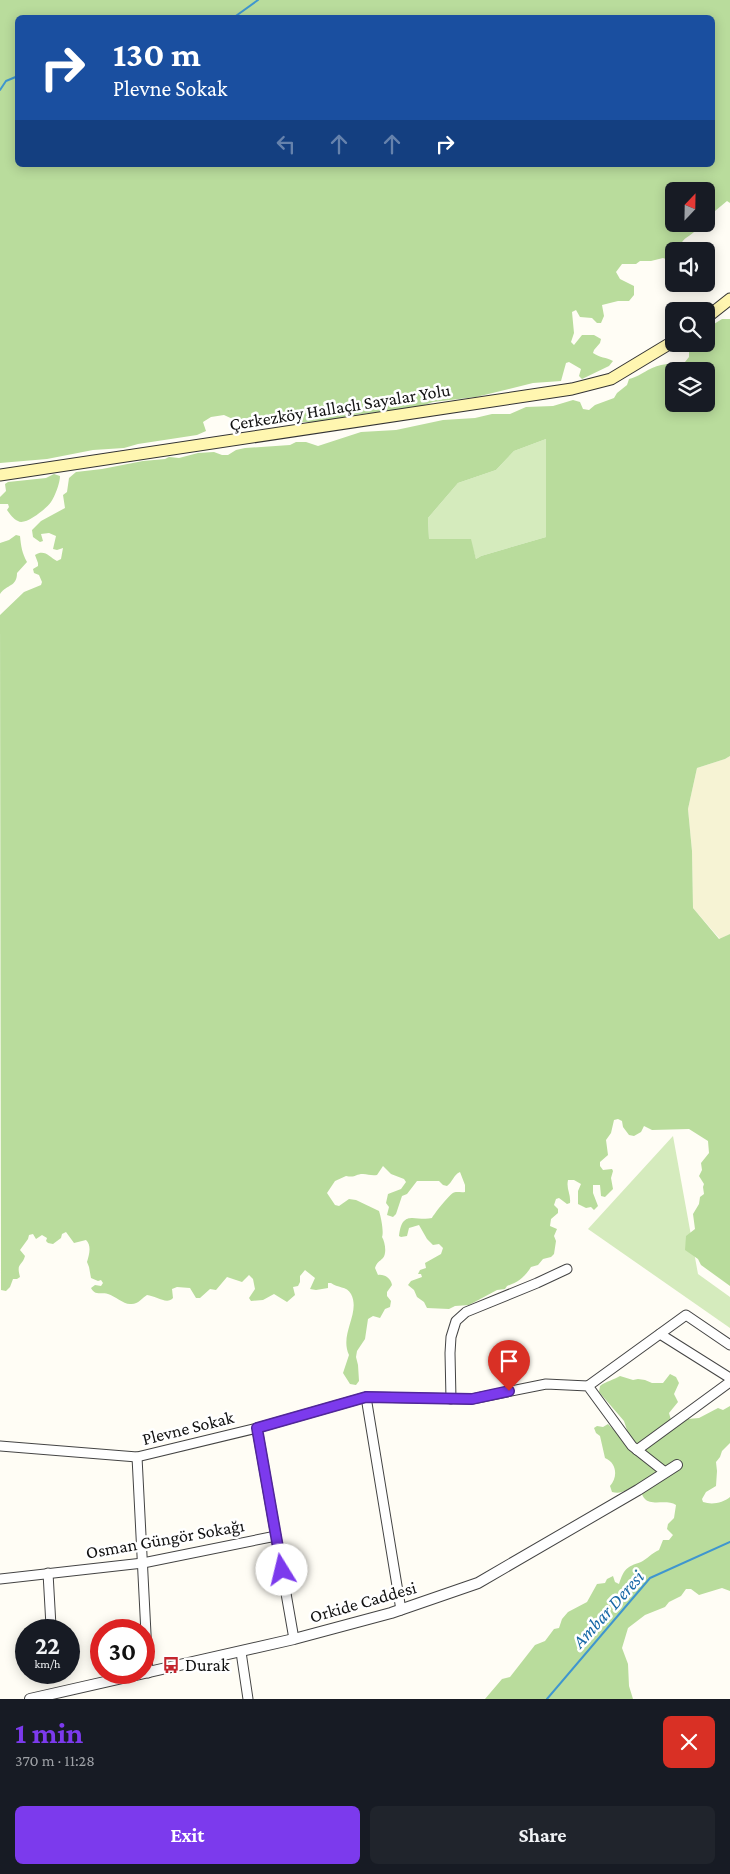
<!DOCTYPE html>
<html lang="en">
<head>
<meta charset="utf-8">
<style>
	:root { --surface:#171b24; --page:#20242c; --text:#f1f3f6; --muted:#9ea1a6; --accent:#7c3aed }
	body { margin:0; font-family:"Crimson Pro",serif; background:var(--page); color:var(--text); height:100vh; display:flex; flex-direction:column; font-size:19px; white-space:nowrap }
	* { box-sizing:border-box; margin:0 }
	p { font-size:16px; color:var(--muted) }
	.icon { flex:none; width:28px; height:28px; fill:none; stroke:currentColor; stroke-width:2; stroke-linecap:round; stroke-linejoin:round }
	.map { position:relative; height:1699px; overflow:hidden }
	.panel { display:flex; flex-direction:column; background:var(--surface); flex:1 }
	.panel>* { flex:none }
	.banner { position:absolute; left:15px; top:15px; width:700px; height:152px; border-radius:8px; box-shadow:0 2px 12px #0003; background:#1a4fa0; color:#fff; overflow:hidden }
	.needle { width:32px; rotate:22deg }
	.buttons { position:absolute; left:665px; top:182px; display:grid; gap:10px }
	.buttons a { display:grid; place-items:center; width:50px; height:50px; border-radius:8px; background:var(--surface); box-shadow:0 2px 12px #0003; font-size:25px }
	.speed { position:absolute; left:15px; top:1619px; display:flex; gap:10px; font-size:25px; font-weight:700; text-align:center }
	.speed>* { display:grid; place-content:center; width:65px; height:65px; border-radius:50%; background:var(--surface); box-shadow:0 2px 12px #0003; line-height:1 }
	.speed small { font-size:12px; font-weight:400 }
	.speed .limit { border:8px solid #d22; background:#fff; color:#111 }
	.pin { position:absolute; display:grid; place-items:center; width:42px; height:42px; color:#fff; margin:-51px -21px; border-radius:50% 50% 50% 0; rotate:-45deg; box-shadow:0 0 5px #0007 }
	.pin .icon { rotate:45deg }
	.me { position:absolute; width:55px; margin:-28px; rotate:351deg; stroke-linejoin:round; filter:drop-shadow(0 0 4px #0008) }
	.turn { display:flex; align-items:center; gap:18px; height:105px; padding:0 15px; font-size:22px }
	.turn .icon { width:65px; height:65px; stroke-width:2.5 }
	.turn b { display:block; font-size:35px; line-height:42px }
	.lanes { display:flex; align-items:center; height:48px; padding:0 15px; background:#0003; justify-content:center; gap:25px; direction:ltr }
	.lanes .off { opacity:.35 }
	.round { display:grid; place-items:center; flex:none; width:52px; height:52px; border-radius:8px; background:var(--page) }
	.head { display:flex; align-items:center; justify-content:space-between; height:85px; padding:0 15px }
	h1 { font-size:30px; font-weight:700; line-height:38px; color:var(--accent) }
	.cta { display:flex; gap:10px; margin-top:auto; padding:10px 15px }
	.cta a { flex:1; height:58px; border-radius:8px; background:var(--accent); color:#fff; font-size:20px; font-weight:700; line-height:58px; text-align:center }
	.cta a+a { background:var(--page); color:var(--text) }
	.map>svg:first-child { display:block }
	.farmland { fill:#f6f3d4 }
	.green { fill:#d5ebbd }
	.forest { fill:#b9dc9c; fill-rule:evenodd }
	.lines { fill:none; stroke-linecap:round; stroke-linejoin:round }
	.stream { stroke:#3f96cf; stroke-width:2 }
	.minor-casing { stroke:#444; stroke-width:11 }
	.tertiary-casing { stroke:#444; stroke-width:12 }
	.secondary-casing { stroke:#333; stroke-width:13 }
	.minor { stroke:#fff; stroke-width:9 }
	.tertiary { stroke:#fff; stroke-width:10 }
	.secondary { stroke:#fff6b0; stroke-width:11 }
	.route-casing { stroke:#51269a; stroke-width:12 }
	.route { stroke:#7c3aed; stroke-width:9 }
	.labels { text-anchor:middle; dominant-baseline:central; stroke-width:5; stroke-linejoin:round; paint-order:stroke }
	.street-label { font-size:18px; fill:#111; stroke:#fff }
	.poi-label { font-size:18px; fill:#111; stroke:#fff; text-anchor:start }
	.water-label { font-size:19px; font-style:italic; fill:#1768a6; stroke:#fff }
</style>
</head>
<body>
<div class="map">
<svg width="730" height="1699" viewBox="0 0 730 1699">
	<rect width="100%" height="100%" fill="#fffdf5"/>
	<polygon class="farmland" points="730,756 730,934 720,939 693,908 692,851 688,809 697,768 725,759"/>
	<g class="green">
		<polygon points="546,439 546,537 481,556 476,559 470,539 429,539 428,518 458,483 496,470 514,451"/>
		<polygon points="673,1136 698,1274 730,1297 730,1328 588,1229"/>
	</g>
	<g class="forest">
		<path d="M0,0H730V203L727,201L715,211L713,217L715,220L705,226L701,224H706V191H674V224H694L697,229C692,236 682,237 680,247L674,251V256L669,260L663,258L651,261H640L636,264H622L616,272L620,279L634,286V295L629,301H618L602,305L604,316L601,323H597L592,318L580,317L576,310L572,312L574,333L571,342L574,345L582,335H594L601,339L600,343L594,350L593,353C600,358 606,357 613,361L609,366L582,379L579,376L581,369L569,362L566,363L561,381L533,383L476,397L433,402L419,407L354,415L340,418L332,421L286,423L270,419L261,422L251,419L237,421L224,415L211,417L203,422L206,431L197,435L138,444L124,448L93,450L47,459L0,463ZM18,18H712V165H18Z"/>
		<path d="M722,319H730V756L725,759L697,768L688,809L692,851L693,908L719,939L730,934V1286L701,1265L698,1259L685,1250L686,1236L695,1229L693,1214L699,1204L700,1197L704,1194L703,1187L704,1184L699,1176L702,1170L701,1163L709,1153L708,1141L689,1129L652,1130L644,1126L641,1132L634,1136L629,1135L623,1127L622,1121L618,1119L614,1120L611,1133L606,1140L608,1155L600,1162V1166L603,1170L612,1169L613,1171L611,1178L613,1189L605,1197L601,1196L600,1185H593V1193L598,1206L594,1210L591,1207L586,1208L578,1204V1191L581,1184L574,1180H568C566,1189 571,1194 570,1203L567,1204L559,1198L556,1199L554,1205L558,1209V1213L551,1219L550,1226L557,1229L554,1236L556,1241L554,1254L551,1257L543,1259L538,1265L531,1267C524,1278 518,1282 507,1286L505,1289L497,1290L469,1305L455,1306L449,1309L427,1308L424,1302L417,1297L414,1290L408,1285L411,1281L422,1277L421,1274H418L420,1270L426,1268L425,1263L441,1254L443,1248L439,1244L433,1245L427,1239L419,1225L409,1228L407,1236L401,1237L399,1236C402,1208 416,1222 432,1218C434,1214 449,1195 453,1193C456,1191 461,1193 465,1192V1185L460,1172C453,1175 453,1182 447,1186L443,1185L439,1181H417L407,1194L402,1196L396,1214L393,1217L387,1215L389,1207L386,1203L388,1194L401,1189L406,1182L404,1179L391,1174L383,1166L377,1175C371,1176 368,1174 363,1174C355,1174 356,1178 346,1176L335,1181L327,1193L335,1205L339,1206L349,1199L356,1200L379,1211C381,1217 384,1232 382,1237C385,1242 387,1253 383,1258C379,1262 377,1262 375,1268L378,1275C384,1274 391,1278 392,1285L387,1292V1296L391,1301L390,1307L385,1309L380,1318L373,1316L368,1319L365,1339L357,1351L356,1357L358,1365L359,1381L356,1385L350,1384L343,1373L349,1355C339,1334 361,1313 351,1294C347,1286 337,1288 331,1283H328V1288L316,1290L310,1289L315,1278L305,1270L300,1276V1282L298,1286L293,1287L295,1295L287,1302L274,1294L263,1300L251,1301L249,1298L255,1289L253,1279L249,1275L242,1282L227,1277L216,1290L210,1289L200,1298H196L190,1288L177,1287L172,1289L173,1298C167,1305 156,1296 147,1295C142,1298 138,1305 130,1304C123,1304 115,1296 108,1294C101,1292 95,1296 91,1288L95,1285L101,1286L103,1283L101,1280L98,1281L91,1278L89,1267L87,1262C89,1255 92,1246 86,1240L74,1243L66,1232L62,1234L61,1238L53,1244L48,1243L46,1241L47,1238L42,1235L36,1239L33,1234L29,1235L28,1239L20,1250L25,1256C22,1267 16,1262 20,1277L17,1279H13L10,1287L6,1291L1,1290L0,615L24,592L41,585L42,582L39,575L34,573L33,569L38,566V563L35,555C45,549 49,557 57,561L61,559L63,548L57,550L53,549L56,536L49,533L41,534L43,541L40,542L33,537L32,530L41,521L65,508L63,495L67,492L69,478L76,472L102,469L143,461L165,459L169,457L179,458L198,453L214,452L222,455H228L236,450L245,448L290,445L296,442H306L318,446L361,432L396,430L443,420L475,418L492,414H510L526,407L553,406L573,400L580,402L583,409L589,410L595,405L614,398L617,393L627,385L629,379C637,377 641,374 648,370C659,364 672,363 685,362L689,357V352L685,348L687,344H706V334L713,328L714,324ZM706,371V404H674V371ZM546,439V537L481,556L476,559L471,539H429L428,518L458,483L496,470L514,451Z"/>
		<path d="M54,474L60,476C60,483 55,496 51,502C46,509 25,526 18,521C14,520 9,513 7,510L9,507L8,504H0V497L6,491L5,484L8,482L46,478Z"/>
		<path d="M16,535L20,536C21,546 22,553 27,562L17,573C17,587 7,584 0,594V543L9,540Z"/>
		<path d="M670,1374L676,1377L679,1383L674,1394L678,1402L669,1413L671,1420L674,1425L680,1424L688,1419L699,1418L718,1408L723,1410L730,1406V1443L722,1451L720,1457L716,1462L717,1471L716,1486L706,1492L702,1499L703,1502C712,1505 723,1503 730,1497V1591L722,1588L699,1595L691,1589H686L681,1596L669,1602L665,1607L645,1615L628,1628L622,1648L628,1664L629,1686L633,1699H485L502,1679L510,1677L535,1645L545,1641L554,1629L559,1628L562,1619L568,1612L587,1602L597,1584L605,1583L607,1579L613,1576L615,1582L619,1584C624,1569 626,1567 641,1562C647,1559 652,1553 659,1550L663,1540H669L673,1535L667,1529L668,1524L674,1518L676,1505C667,1499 651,1506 645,1499C642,1496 640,1489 637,1485C628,1488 623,1495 612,1492L610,1486C618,1477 617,1463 605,1458L600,1436L596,1433L594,1428L597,1426L603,1427L608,1424L616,1432L629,1436L624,1421L599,1392L600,1386C606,1381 614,1380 620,1376L633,1380L638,1379L645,1380L652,1383H663Z"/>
	</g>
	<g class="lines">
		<g class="stream">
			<polyline points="233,18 258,0"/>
			<polyline points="0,90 6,81 18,76"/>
			<polyline points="547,1699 650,1578 730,1542"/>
		</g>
		<g class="minor-casing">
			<g id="minor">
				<polyline points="660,1334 730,1378"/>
				<polyline points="588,1386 686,1315 730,1345"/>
				<polyline points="366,1397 401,1610"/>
				<polyline points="451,1399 450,1353 451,1337 456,1321 466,1312 537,1283 567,1269"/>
				<polyline points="257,1428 294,1639"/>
				<polyline points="0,1446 137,1457 257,1428 366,1397 472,1399 546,1384 588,1386 632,1446 665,1472"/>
				<polyline points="637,1450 730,1382"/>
				<polyline points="137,1457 148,1673"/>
				<polyline points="48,1573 51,1626"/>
				<polyline points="0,1579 143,1563 276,1536"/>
				<polyline points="241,1652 248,1699"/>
			</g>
		</g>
		<g class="tertiary-casing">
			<polyline id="tertiary" points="30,1699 294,1639 391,1613 478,1583 638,1490 677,1465"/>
		</g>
		<g class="secondary-casing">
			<g id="secondary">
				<polyline points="706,318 730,299"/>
				<polyline points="0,475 572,389 611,379 674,341"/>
			</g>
		</g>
		<use href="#minor" class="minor"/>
		<use href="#tertiary" class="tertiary"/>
		<use href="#secondary" class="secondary"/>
	</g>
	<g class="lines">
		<g class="route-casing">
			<polyline id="route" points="282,1570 257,1428 366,1397 472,1399 509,1391"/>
		</g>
		<use href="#route" class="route"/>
	</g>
	<defs>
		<g id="bus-bare" transform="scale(1.35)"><path d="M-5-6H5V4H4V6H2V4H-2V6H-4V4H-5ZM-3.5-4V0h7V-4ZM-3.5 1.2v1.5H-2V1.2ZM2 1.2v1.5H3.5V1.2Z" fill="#c4262e" stroke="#fff" stroke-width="2.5" paint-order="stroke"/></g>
	</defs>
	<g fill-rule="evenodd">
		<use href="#bus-bare" x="171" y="1665"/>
	</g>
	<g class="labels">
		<g class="street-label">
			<text transform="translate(340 407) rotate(-9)">Çerkezköy Hallaçlı Sayalar Yolu</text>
			<text transform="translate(188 1428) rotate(-14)">Plevne Sokak</text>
			<text transform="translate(165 1539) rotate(-10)">Osman Güngör Sokağı</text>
			<text transform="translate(363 1602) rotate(-16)">Orkide Caddesi</text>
		</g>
		<g class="poi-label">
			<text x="185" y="1665">Durak</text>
		</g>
		<g class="water-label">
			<text transform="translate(608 1609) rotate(-48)">Ambar Deresi</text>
		</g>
	</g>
</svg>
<div class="buttons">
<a><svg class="needle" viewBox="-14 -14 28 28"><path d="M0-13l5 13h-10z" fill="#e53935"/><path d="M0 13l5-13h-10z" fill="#9ea1a6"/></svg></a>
<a><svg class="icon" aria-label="sound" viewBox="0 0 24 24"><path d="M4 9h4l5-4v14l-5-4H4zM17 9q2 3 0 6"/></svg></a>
<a><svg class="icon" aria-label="search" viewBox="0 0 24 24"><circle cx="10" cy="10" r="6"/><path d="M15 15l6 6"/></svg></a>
<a><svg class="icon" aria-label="layers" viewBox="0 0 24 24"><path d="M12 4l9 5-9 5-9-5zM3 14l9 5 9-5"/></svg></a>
</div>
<div class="speed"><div>22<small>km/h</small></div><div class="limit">30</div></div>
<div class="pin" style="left:509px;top:1391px;background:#d93025"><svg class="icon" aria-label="arrive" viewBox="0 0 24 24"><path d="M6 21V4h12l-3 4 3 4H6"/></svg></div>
<svg class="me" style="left:282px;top:1570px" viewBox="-20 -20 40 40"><circle r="19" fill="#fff"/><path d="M0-13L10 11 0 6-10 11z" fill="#7c3aed"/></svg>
<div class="banner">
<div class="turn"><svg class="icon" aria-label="right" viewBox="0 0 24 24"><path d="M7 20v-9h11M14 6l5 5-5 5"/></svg><div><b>130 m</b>Plevne Sokak</div></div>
<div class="lanes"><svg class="icon off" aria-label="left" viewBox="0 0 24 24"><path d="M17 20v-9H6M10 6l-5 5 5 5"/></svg><svg class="icon off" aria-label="ahead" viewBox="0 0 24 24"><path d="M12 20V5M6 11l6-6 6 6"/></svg><svg class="icon off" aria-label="ahead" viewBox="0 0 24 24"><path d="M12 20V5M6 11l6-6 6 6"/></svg><svg class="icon" aria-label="right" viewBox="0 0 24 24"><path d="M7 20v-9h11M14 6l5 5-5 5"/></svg></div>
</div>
</div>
<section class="panel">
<div class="head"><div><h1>1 min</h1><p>370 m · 11:28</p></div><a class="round" style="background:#d93025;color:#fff"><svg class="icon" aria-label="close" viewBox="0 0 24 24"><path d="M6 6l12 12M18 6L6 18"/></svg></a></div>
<div class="cta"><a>Exit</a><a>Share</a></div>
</section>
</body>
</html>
